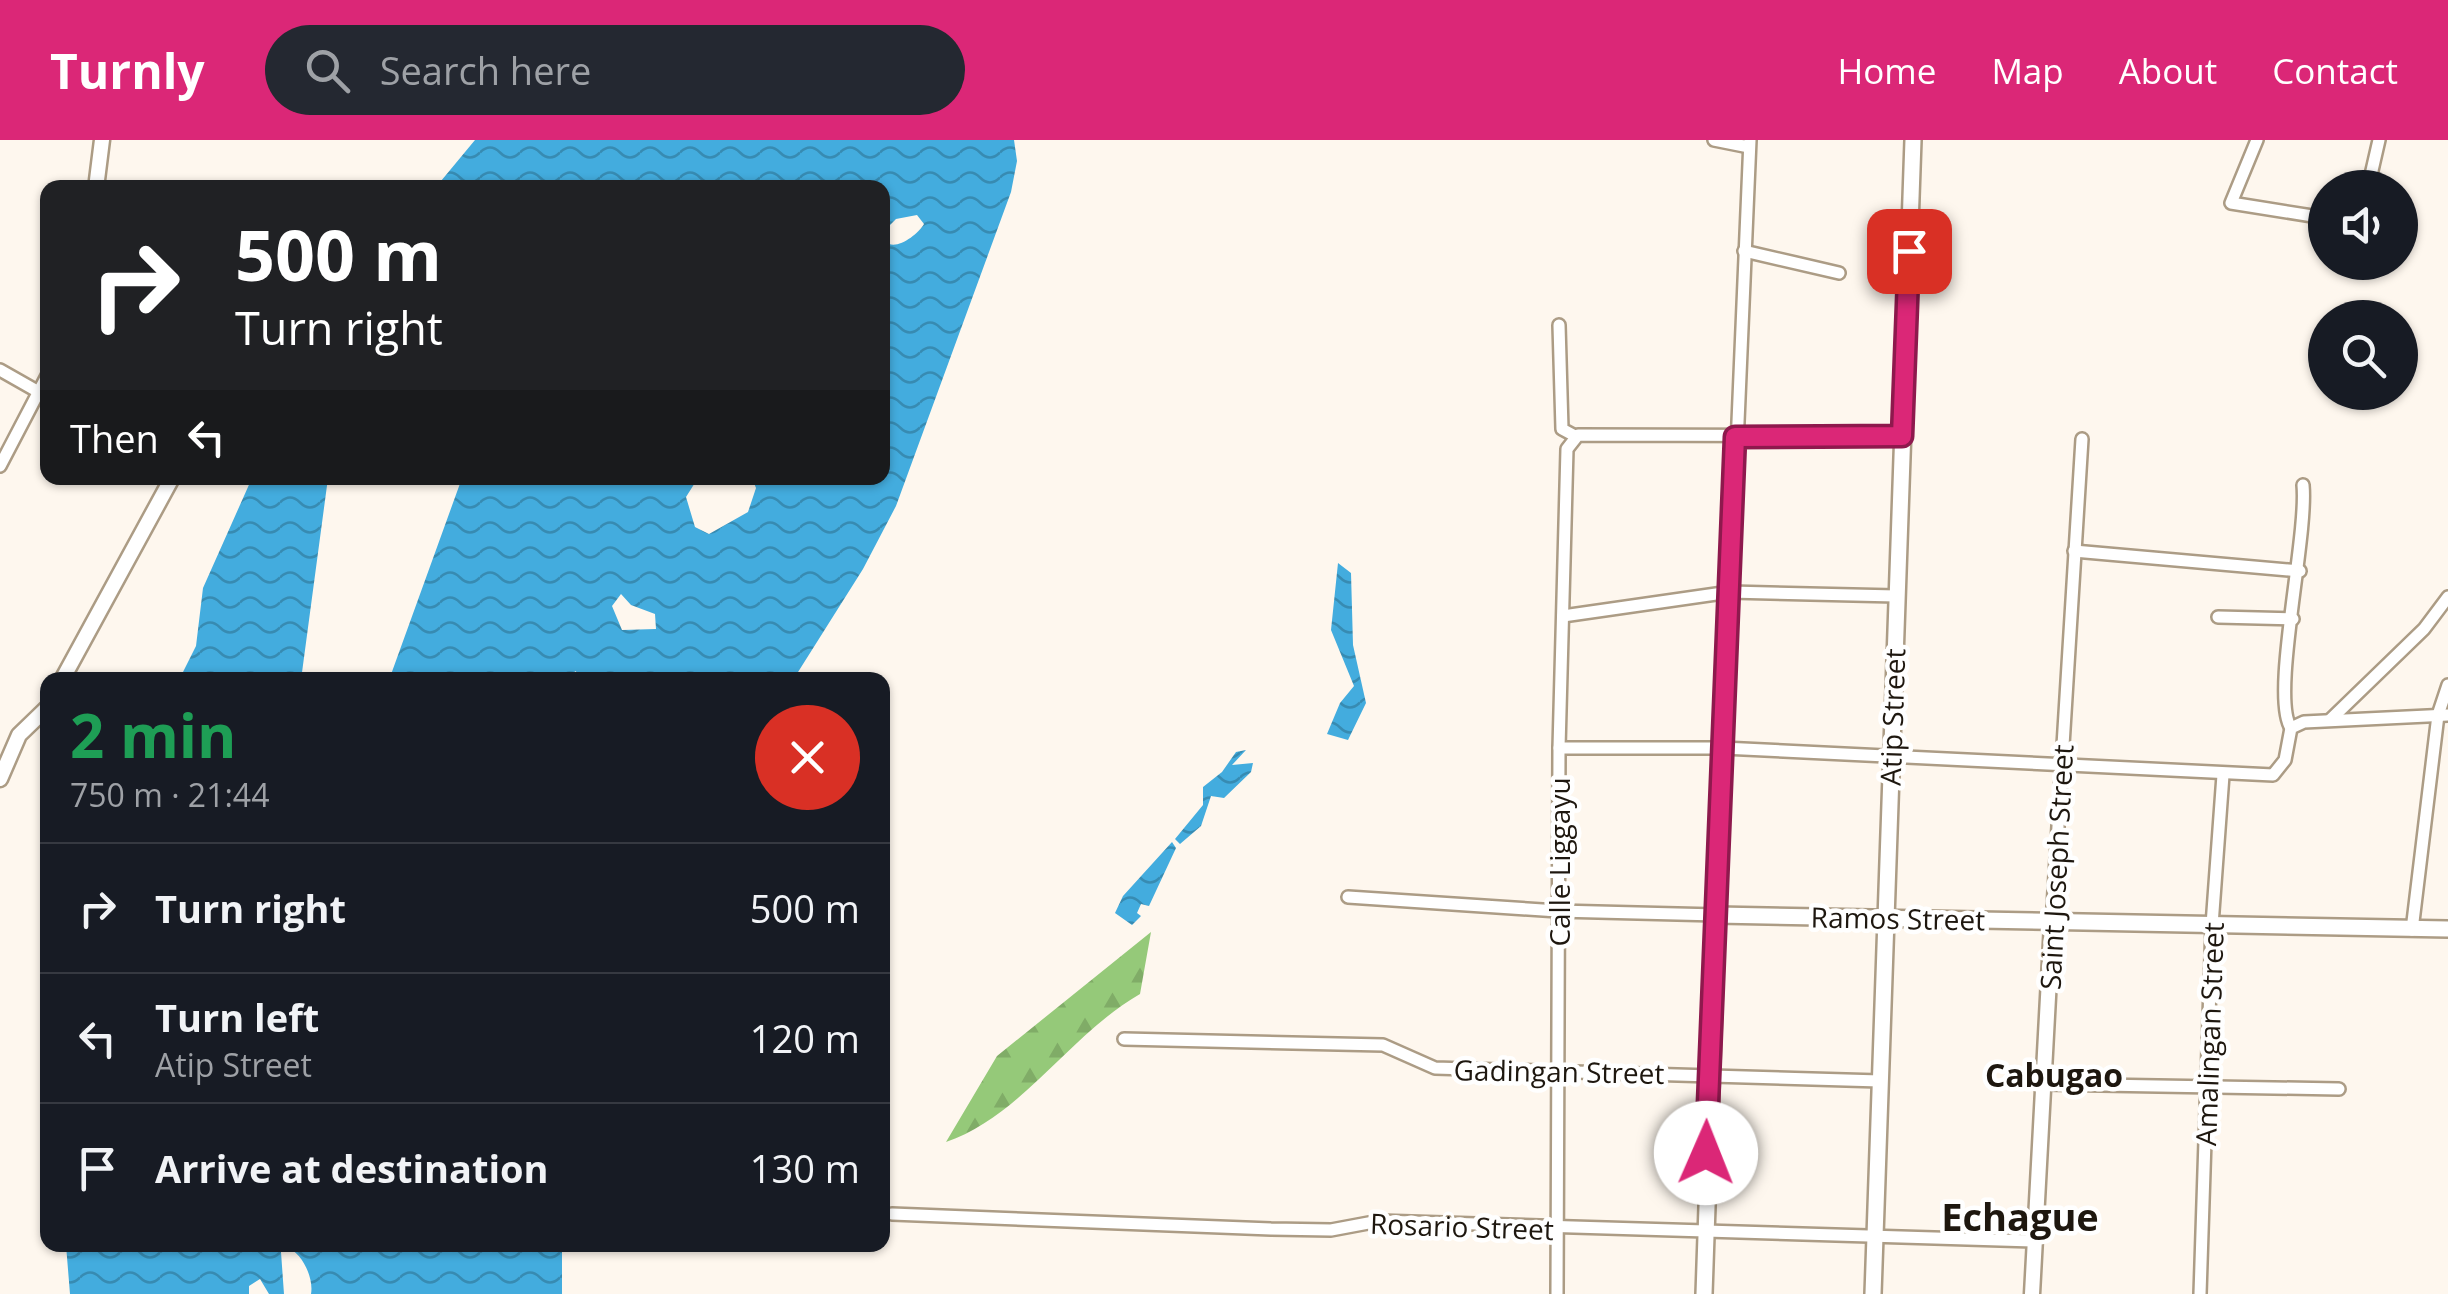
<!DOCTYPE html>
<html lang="en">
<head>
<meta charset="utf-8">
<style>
	:root { --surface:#171b24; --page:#242831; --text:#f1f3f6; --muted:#9ea1a6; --line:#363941; --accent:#db2777 }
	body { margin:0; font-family:"Open Sans",sans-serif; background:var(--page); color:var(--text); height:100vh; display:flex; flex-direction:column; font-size:38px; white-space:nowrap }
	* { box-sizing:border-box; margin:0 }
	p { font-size:32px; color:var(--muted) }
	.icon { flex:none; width:55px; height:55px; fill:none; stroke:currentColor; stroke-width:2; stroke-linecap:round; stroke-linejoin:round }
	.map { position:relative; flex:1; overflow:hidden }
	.panel { position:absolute; left:40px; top:532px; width:850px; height:580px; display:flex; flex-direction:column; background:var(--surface); border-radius:20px; box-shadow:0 2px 8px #0004 }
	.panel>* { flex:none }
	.guide { position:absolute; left:40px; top:40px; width:850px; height:305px; border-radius:20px; box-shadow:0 2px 8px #0004; background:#202124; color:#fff; overflow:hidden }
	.fabs { position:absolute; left:2308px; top:30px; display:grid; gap:20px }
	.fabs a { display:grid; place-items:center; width:110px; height:110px; border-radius:50%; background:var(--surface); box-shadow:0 2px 8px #0004; font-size:50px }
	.pin { position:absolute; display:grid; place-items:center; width:85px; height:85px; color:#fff; margin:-42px; border-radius:20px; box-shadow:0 5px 15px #0006 }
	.me { position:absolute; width:110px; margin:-55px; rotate:1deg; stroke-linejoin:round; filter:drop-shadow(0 0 8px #0008) }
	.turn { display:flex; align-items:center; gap:35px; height:210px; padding:0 30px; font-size:45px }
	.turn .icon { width:130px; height:130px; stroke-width:2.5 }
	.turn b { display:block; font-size:70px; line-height:85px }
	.then { display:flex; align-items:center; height:95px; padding:0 30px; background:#0003; gap:20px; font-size:38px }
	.round { display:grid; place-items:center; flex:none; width:105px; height:105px; border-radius:52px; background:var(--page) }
	.head { display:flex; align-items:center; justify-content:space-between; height:170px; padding:0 30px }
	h1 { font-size:60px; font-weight:700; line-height:75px; color:#1e9e55 }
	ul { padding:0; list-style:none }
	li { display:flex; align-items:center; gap:30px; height:130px; padding:0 30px; border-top:2px solid var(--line) }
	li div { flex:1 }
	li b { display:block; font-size:38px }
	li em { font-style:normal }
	header { display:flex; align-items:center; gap:60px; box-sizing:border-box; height:140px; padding:0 50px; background:var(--accent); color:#fff }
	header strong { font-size:48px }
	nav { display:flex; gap:55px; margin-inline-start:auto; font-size:35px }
	.search { width:700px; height:90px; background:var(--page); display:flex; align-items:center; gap:25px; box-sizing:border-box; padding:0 35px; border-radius:55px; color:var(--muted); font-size:38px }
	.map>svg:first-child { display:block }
	.forest { fill:url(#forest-firs) }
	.water { fill:url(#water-waves); fill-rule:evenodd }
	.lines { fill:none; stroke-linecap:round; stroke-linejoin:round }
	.minor-casing { stroke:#ac9c85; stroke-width:16 }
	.tertiary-casing { stroke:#ac9c85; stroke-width:19 }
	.secondary-casing { stroke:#ac9c85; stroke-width:20 }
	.minor { stroke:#fff; stroke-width:11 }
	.tertiary { stroke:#fff; stroke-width:14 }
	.secondary { stroke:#fff; stroke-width:15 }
	.route-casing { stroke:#8e194d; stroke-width:25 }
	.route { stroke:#db2777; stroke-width:18 }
	.labels { text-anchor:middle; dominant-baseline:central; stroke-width:9; stroke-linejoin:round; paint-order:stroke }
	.street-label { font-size:28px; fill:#1e170f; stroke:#fff }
	.quarter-label { font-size:32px; font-weight:bold; fill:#1e170f; stroke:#fff }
	.district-label { font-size:38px; font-weight:bold; fill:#1e170f; stroke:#fff }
</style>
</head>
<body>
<header>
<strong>Turnly</strong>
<div class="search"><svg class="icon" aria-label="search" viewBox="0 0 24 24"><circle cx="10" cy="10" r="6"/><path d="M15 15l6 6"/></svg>Search here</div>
<nav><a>Home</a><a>Map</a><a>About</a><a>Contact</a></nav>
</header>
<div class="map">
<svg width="2448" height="1154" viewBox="0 0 2448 1154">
	<defs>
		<pattern id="forest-firs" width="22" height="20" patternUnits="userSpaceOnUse" patternTransform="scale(2.5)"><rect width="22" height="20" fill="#95c979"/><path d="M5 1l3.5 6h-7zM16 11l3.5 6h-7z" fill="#80ac67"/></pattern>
		<pattern id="water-waves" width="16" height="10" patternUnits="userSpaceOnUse" patternTransform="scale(2.5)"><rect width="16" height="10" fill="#43acde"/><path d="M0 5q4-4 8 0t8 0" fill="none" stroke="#378bb2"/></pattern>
	</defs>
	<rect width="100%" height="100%" fill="#fef7ee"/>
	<path class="forest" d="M1151,792L1140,854C1070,894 1022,976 946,1002L997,916Z"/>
	<g class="water">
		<path d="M475,0H1014L1017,21L1011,52L896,366L863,429L793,540H589L575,531L573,540H389L462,338H698L686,357L695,387L709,394L748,372L756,348L752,338H882V144L890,122L883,113L882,48L436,47ZM917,75L924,84C918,94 900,108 889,104L885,90L896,79ZM621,454L631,465L655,474L656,489L622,490L612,466Z"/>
		<polygon points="252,338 328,338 301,540 179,540 196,506 203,448"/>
		<polygon points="1338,423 1351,433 1353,505 1366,563 1348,600 1327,594 1340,563 1354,546 1331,490"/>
		<polygon points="1246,610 1232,625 1253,623 1251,632 1224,658 1211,656 1201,686 1180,704 1175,699 1203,665 1203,647 1222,632 1236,612"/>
		<polygon points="1172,702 1176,708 1149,766 1141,764 1137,773 1141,776 1132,785 1115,773 1123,756"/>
		<path d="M66,1105H326L339,1112L352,1105H562V1154H311C314,1138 302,1112 286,1107L281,1112L284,1154H269L260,1139L249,1146V1154H70Z"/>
	</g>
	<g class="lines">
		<g class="minor-casing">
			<g id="minor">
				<polyline points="1714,0 1749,7"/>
				<polyline points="2257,0 2231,63 2325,78"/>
				<polyline points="2368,48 2379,0"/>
				<polyline points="1744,111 1839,133"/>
				<polyline points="1559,185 1562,289 1575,296"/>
				<polyline points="0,230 37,251"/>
				<polyline points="0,326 48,234"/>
				<polyline points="2074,411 2300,431"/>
				<polyline points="1563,476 1730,452 1896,456"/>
				<polyline points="2218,477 2293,479"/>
				<polyline points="2330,580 2424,489 2448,457"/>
				<path d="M2291,588C2270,557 2308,397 2303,345"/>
				<polyline points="1559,608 1723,608 2273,635 2285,620 2291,588 2304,582 2448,575"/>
				<polyline points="1348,757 1558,771 1717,775 1750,0"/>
				<polyline points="2052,783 2082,299"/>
				<polyline points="2412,790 2438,575 2448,545"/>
				<polyline points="1124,899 1383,905 1435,928 1880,941"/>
				<polyline points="2043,944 2339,949"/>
				<polyline points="892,1074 1271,1089 1331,1090 1379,1081 2033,1101"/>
				<polyline points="1557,1154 1559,608 1567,309 1578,295 1902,296"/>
				<polyline points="2200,1154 2212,785 2223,635"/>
			</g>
		</g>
		<g class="tertiary-casing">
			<g id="tertiary">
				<polyline points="96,48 102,0"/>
				<polyline points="62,540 172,338"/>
				<polyline points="0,639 19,595 48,567"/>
				<polyline points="2032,1154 2052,783"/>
			</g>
		</g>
		<g class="secondary-casing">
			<g id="secondary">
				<polyline points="1704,1154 1717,775 2448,789"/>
				<polyline points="1873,1154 1913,0"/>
			</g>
		</g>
		<use href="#minor" class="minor"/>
		<use href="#tertiary" class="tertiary"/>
		<use href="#secondary" class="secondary"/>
	</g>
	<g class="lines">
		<g class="route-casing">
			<polyline id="route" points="1706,1013 1735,297 1902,296 1909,111"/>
		</g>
		<use href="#route" class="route"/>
	</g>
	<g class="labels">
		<g class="street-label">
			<text transform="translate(1892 577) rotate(-88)">Atip Street</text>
			<text transform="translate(1559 722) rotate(-90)">Calle Liggayu</text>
			<text transform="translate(2056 727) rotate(-87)">Saint Joseph Street</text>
			<text transform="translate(1898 778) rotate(1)">Ramos Street</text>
			<text transform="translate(2209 894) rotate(-88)">Amalingan Street</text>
			<text transform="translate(1559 931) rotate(1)">Gadingan Street</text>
			<text transform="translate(1462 1086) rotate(2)">Rosario Street</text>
		</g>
		<g class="quarter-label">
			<text x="2054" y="934">Cabugao</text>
		</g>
		<g class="district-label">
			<text x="2020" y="1076">Echague</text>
		</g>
	</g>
</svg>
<div class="fabs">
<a><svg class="icon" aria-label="sound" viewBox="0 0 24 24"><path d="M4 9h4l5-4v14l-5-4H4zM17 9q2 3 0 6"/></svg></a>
<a><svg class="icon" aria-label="search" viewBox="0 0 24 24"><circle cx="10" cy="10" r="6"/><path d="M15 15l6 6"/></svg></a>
</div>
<div class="pin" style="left:1909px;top:111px;background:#d93025"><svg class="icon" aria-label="arrive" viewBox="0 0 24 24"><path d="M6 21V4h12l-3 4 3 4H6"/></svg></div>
<svg class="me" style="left:1706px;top:1013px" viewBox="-20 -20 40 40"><circle r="19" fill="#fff"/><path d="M0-13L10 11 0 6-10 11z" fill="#db2777"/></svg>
<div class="guide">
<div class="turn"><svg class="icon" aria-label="right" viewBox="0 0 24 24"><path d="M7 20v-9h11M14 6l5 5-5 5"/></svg><div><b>500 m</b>Turn right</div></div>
<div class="then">Then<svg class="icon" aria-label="left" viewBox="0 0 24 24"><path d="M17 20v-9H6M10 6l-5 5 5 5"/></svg></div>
</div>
<section class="panel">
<div class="head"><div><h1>2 min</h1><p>750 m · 21:44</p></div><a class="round" style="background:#d93025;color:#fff"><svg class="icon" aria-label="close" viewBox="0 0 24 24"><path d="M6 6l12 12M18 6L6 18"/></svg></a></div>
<ul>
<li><svg class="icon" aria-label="right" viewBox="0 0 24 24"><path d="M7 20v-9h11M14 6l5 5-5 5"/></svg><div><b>Turn right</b></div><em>500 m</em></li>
<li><svg class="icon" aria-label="left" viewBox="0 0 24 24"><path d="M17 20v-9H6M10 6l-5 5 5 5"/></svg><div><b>Turn left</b><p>Atip Street</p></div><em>120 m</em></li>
<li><svg class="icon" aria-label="arrive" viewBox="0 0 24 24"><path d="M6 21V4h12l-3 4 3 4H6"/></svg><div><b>Arrive at destination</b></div><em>130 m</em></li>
</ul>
</section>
</div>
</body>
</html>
